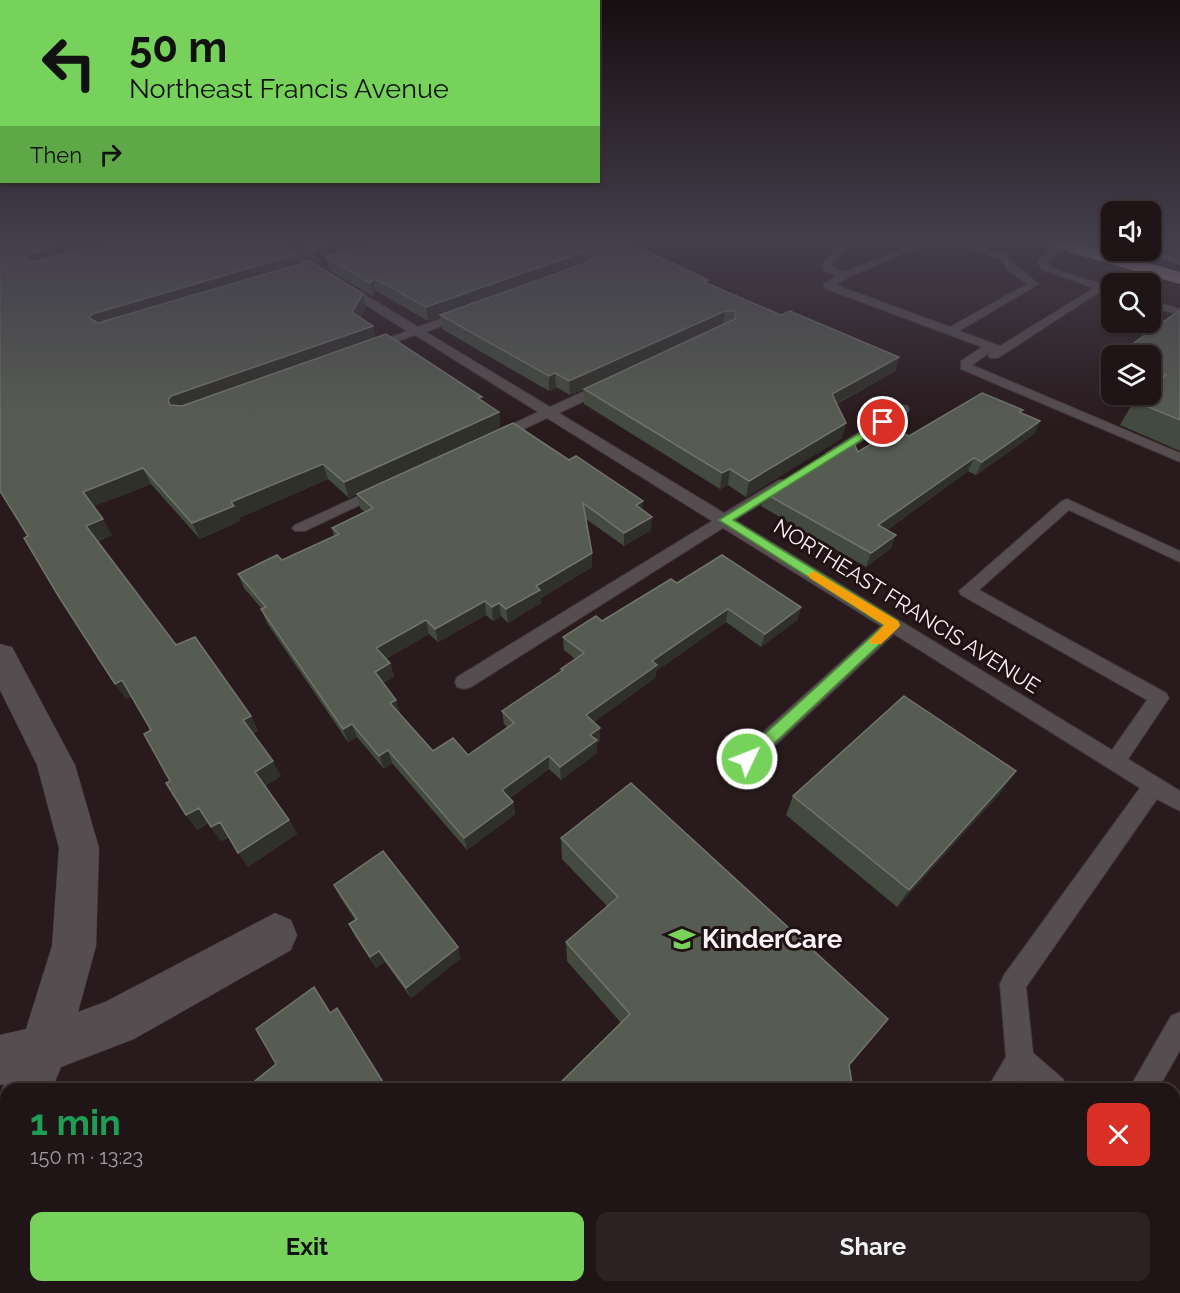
<!DOCTYPE html>
<html lang="en">
<head>
<meta charset="utf-8">
<style>
	:root { --surface:#1f1416; --page:#2c2123; --text:#f1f3f6; --muted:#a19ea1; --line:#3c3335; --accent:#76d25a }
	body { margin:0; font-family:Raleway,sans-serif; background:var(--page); color:var(--text); height:100vh; display:flex; flex-direction:column; font-size:22px; white-space:nowrap }
	* { box-sizing:border-box; margin:0 }
	p { font-size:20px; color:var(--muted) }
	.icon { flex:none; width:33px; height:33px; fill:none; stroke:currentColor; stroke-width:2; stroke-linecap:round; stroke-linejoin:round }
	.map { position:relative; flex:1; overflow:hidden }
	.panel { position:absolute; left:0px; top:1083px; width:1180px; height:210px; display:flex; flex-direction:column; background:var(--surface); border-radius:18px 18px 0 0; box-shadow:0 2px 4px #0004,0 0 0 2px var(--line) }
	.panel>* { flex:none }
	.guide { position:absolute; left:0px; top:0px; width:600px; height:183px; box-shadow:0 2px 4px #0004,0 0 0 2px var(--line); background:#76d25a; color:#111; overflow:hidden }
	.buttons { position:absolute; left:1101px; top:201px; display:grid; gap:12px }
	.buttons a { display:grid; place-items:center; width:60px; height:60px; border-radius:12px; background:var(--surface); box-shadow:0 2px 4px #0004,0 0 0 2px var(--line); font-size:30px }
	.pin { position:absolute; display:grid; place-items:center; width:51px; height:51px; color:#fff; margin:-26px; border:3px solid #fff; border-radius:50%; box-shadow:0 2px 6px #0007 }
	.me { position:absolute; width:66px; margin:-33px; rotate:47deg; stroke-linejoin:round; filter:drop-shadow(0 0 4px #0008) }
	.turn { display:flex; align-items:center; gap:21px; height:126px; padding:0 30px; font-size:27px }
	.turn .icon { width:78px; height:78px; stroke-width:2.5 }
	.turn b { display:block; font-size:42px; line-height:51px }
	.then { display:flex; align-items:center; height:57px; padding:0 30px; background:#0003; gap:12px; font-size:22px }
	.round { display:grid; place-items:center; flex:none; width:63px; height:63px; border-radius:12px; background:var(--page) }
	.headline { display:flex; align-items:center; justify-content:space-between; height:102px; padding:0 30px }
	h1 { font-size:36px; font-weight:700; line-height:45px; color:#1e9e55 }
	.primary-button { display:flex; gap:12px; margin-top:auto; padding:12px 30px }
	.primary-button a { flex:1; height:69px; border-radius:12px; background:var(--accent); color:#111; font-size:24px; font-weight:700; line-height:69px; text-align:center }
	.primary-button a+a { background:var(--page); color:var(--text) }
	.map>svg:first-child { display:block }
	.built { fill:#372126 }
	.lines { fill:none; stroke-linecap:round; stroke-linejoin:round }
	.lane-casing { stroke:#423437; stroke-width:2 }
	.street-casing { stroke:#423437; stroke-width:1 }
	.highway-casing { stroke:#423437; stroke-width:1 }
	.lane { fill:#554d4f; fill-rule:evenodd }
	.street { fill:#554d4f; fill-rule:evenodd }
	.highway { fill:#a18d91; fill-rule:evenodd }
	.wall { fill:#434b40 }
	.shaded-wall { fill:#30302a }
	.building { fill:#575c53; stroke:#71746c; stroke-width:1.5 }
	.route { fill:#76d25a; stroke:#4d883a; stroke-width:1.5 }
	.slow { fill:#f59e0b }
	.labels { text-anchor:middle; dominant-baseline:central; stroke-width:6; stroke-linejoin:round; paint-order:stroke }
	.street-label { font-size:21px; fill:#fcf1f4; stroke:#1f1114 }
	.near-poi-label { font-size:26px; font-weight:bold; fill:#fcf1f4; stroke:#1f1114; text-anchor:start }
</style>
</head>
<body>
<div class="map">
<svg width="1180" height="1293" viewBox="0 0 1180 1293">
	<rect width="100%" height="100%" fill="#291a1d"/>
	<polygon class="built" points="1151,242 1180,242 1180,266 1128,251 1150,250"/>
	<g class="lines">
		<g class="lane-casing">
			<g id="lane">
				<polygon points="267,242 278,242 418,327 459,312 467,312 467,316 426,332 550,407 602,383 610,383 612,386 610,389 559,413 724,513 779,480 789,480 791,483 789,486 735,520 1112,750 1147,700 961,595 959,591 1062,501 1067,499 1180,551 1180,562 1069,510 979,590 1166,693 1169,698 1128,759 1180,791 1180,811 1157,799 1026,987 1033,1053 1063,1079 1067,1089 1032,1089 1023,1080 1017,1089 987,1089 1006,1057 1000,984 1004,975 1140,788 894,634 754,765 747,767 740,765 737,759 740,753 881,626 723,528 471,687 464,689 457,687 455,682 457,677 712,521 547,418 503,439 493,439 491,436 493,433 538,412 415,335 374,350 366,350 366,346 407,331"/>
				<path d="M819,242C829,242 839,242 846,248L832,264L833,267L845,272L917,242H930L849,277L836,285L950,327L1027,284L1009,271L1000,259L954,242H968L1006,255L1017,267L1039,284L959,331L1000,346L1094,288L1042,270L1037,261L1039,259L1060,242H1066V246L1047,262L1051,268L1108,286V290L1093,296L998,358H990L988,355L992,351L972,365L1180,453V462L961,369V361L982,347L824,288V284L837,276L824,271L822,264L835,249Z"/>
				<polygon points="1115,250 1126,250 1113,260 1107,260 1107,256"/>
				<polygon points="1136,250 1150,250 1180,259 1180,265"/>
				<polygon points="1150,300 1180,309 1180,315 1150,307"/>
				<polygon points="903,405 908,406 909,409 908,412 838,456 833,457 826,453"/>
				<polygon points="380,486 387,490 385,493 305,531 295,531 292,528 295,525"/>
				<polygon points="1180,1012 1180,1050 1158,1089 1129,1089 1171,1016"/>
				<polygon points="1174,1178 1180,1181 1180,1213 1174,1211"/>
				<polygon points="970,1287 1004,1287 1007,1293 973,1293"/>
				<polygon points="1011,1287 1044,1287 1041,1293 1008,1293"/>
			</g>
		</g>
		<g class="street-casing">
			<g id="street">
				<polygon points="0,644 12,647 75,765 99,848 96,946 78,1012 105,1002 275,913 291,920 297,935 291,950 134,1039 61,1067 52,1089 6,1089 6,1099 2,1089 4,1084 0,1085 0,1035 26,1029 52,946 59,848 37,765 0,690"/>
				<polygon points="6,1111 6,1174 0,1176 0,1113"/>
			</g>
		</g>
		<g class="highway-casing">
			<polygon id="highway" points="1046,242 1073,242 1180,272 1180,284 1049,246"/>
		</g>
		<use href="#lane" class="lane"/>
		<use href="#street" class="street"/>
		<use href="#highway" class="highway"/>
	</g>
	<g class="wall">
		<polygon points="282,242 628,242 707,283 781,315 899,357 895,371 837,404 842,438 746,497 728,485 720,489 584,404 584,389 570,395 556,387 549,391 442,329 440,317 428,321 376,291 373,297 329,270 327,260 317,263"/>
		<polygon points="1180,242 1180,258 1173,255"/>
		<polygon points="298,254 301,264 366,307 360,318 375,338 499,412 500,427 349,498 328,479 239,518 240,521 200,539 151,484 94,506 112,535 98,541 176,645 251,716 258,731 253,734 281,776 265,786 289,820 297,834 248,867 229,837 221,841 208,823 197,830 170,781 151,730 131,696 126,699 28,536"/>
		<polygon points="1180,310 1180,451 1120,425 1134,401 1142,395 1141,394 1150,394 1150,356"/>
		<polygon points="1112,362 1112,384 1102,380"/>
		<polygon points="1021,413 1040,421 1034,434 976,475 968,471 887,530 896,535 891,548 866,567 761,506 764,493 858,452 892,436 909,436"/>
		<polygon points="513,423 643,510 651,530 624,546 586,519 592,567 541,598 541,603 508,623 501,616 493,621 486,615 438,642 429,634 386,659 390,663 394,677 383,683 400,714 433,751 468,755 508,728 504,724 502,711 561,672 561,669 575,659 564,650 563,637 602,621 677,583 801,607 797,620 761,647 726,622 656,671 655,678 594,722 600,741 597,743 597,753 561,780 549,769 510,798 513,802 515,814 467,850 392,763 384,769 357,737 348,742 267,623 261,609 262,609 244,588 238,574 282,560 334,536 332,528 365,512 360,508 357,494"/>
		<polygon points="1002,791 897,907 786,815 793,796"/>
		<polygon points="561,838 849,1065 853,1089 554,1089 621,1023 567,961 566,942 607,906 562,859"/>
		<polygon points="334,885 461,958 411,998 385,962 376,968 355,936 349,924 355,920 340,897"/>
	</g>
	<g class="shaded-wall">
		<polygon points="77,242 131,242 32,268 24,257 26,255"/>
		<polygon points="342,242 389,242 326,257 327,260 317,263 314,250"/>
		<polygon points="587,251 587,264 440,315 440,317 428,321 426,307"/>
		<polygon points="298,254 302,267 96,332 89,318 92,314"/>
		<polygon points="374,278 376,291 373,297 370,283"/>
		<polygon points="363,294 366,307 355,326 352,312"/>
		<polygon points="725,311 723,325 570,395 569,381"/>
		<polygon points="373,326 376,340 174,415 168,400 171,396"/>
		<polygon points="899,357 895,371 828,408 832,394"/>
		<polygon points="555,373 556,387 549,391 549,376"/>
		<polygon points="499,412 500,427 349,498 344,482"/>
		<polygon points="1040,421 1034,434 976,475 982,462"/>
		<polygon points="846,423 842,438 746,497 749,481"/>
		<polygon points="974,458 968,471 874,539 878,525"/>
		<polygon points="323,464 328,479 239,518 240,521 200,539 192,523 231,502"/>
		<polygon points="143,468 151,484 92,507 83,492"/>
		<polygon points="730,469 728,485 720,489 722,473"/>
		<polygon points="643,501 642,515 636,505"/>
		<polygon points="652,517 651,530 624,546 624,533"/>
		<polygon points="103,519 112,535 96,541 86,526"/>
		<polygon points="896,535 891,548 866,567 871,553"/>
		<polygon points="592,553 592,567 541,598 541,603 508,623 506,609 536,586"/>
		<polygon points="485,601 486,615 438,642 435,629"/>
		<polygon points="499,603 501,616 493,621 492,607"/>
		<polygon points="801,607 797,620 761,647 765,634"/>
		<polygon points="728,609 726,622 656,671 655,678 586,728 586,715 652,661"/>
		<polygon points="426,620 429,634 380,662 376,648"/>
		<polygon points="390,663 394,677 379,685 375,672"/>
		<polygon points="122,680 132,696 126,699 115,684"/>
		<polygon points="396,700 400,713 394,716 390,703"/>
		<polygon points="251,716 258,731 251,735 243,720"/>
		<polygon points="352,724 357,737 348,742 343,729"/>
		<polygon points="600,728 600,741 597,743 597,753 561,780 560,767 590,735"/>
		<polygon points="388,750 392,763 384,769 379,756"/>
		<polygon points="549,756 549,769 504,802 502,790"/>
		<polygon points="273,761 281,776 263,787 255,772"/>
		<polygon points="1016,771 1002,791 897,907 909,890"/>
		<polygon points="513,802 515,814 467,850 464,838"/>
		<polygon points="199,808 209,822 197,830 186,815"/>
		<polygon points="289,820 297,834 248,867 238,853"/>
		<polygon points="220,822 229,836 221,841 211,827"/>
		<polygon points="458,947 461,958 411,998 406,988"/>
		<polygon points="379,951 385,962 376,968 370,957"/>
		<polygon points="314,987 325,1002 340,1027 330,1013"/>
		<polygon points="337,1008 347,1023 388,1089 384,1089"/>
		<polygon points="165,1287 186,1287 185,1293 164,1293"/>
		<polygon points="508,1287 517,1287 512,1293 502,1293"/>
	</g>
	<g class="building">
		<polygon points="3,242 77,242 26,255 24,257 32,262 110,242 279,242 298,254 92,314 89,318 98,323 310,261 363,294 352,312 373,326 171,396 168,400 170,405 182,406 386,334 482,397 478,398 499,412 344,482 323,464 231,502 234,506 192,523 143,468 83,492 103,519 86,526 176,645 195,637 251,716 243,720 273,761 255,772 289,820 238,853 220,822 211,827 199,808 186,815 166,783 170,781 144,734 151,730 122,680 115,684 59,597 24,538 28,536 0,491 0,243"/>
		<polygon points="301,242 342,242 314,250"/>
		<polygon points="375,242 628,242 708,280 704,282 781,315 790,311 899,357 832,394 846,423 749,481 730,469 722,473 584,389 735,319 735,311 725,311 569,381 555,373 549,376 440,315 597,259 598,253 596,251 587,251 426,307 374,278 370,283 326,257"/>
		<polygon points="1180,310 1180,420 1134,401 1142,394 1150,394 1150,388 1166,375 1150,370 1150,356 1116,356"/>
		<polygon points="982,393 1023,410 1019,412 1040,421 982,462 974,458 878,525 896,535 871,553 764,493 852,439 858,452 887,434 892,436 898,431 909,436"/>
		<polygon points="513,423 569,460 576,456 643,501 636,505 652,517 624,533 583,503 592,553 536,586 540,590 506,609 499,603 492,607 485,601 435,629 426,620 376,648 390,663 375,672 396,700 390,703 433,751 453,738 468,755 514,723 502,711 563,670 561,669 584,653 563,637 596,616 602,621 671,579 677,583 722,555 801,607 765,634 728,609 652,661 657,665 586,715 600,728 590,735 597,740 560,767 549,756 502,790 513,802 464,838 388,750 379,756 352,724 343,729 261,609 266,607 238,574 277,555 282,560 339,534 332,528 373,508 357,494"/>
		<polygon points="904,696 1016,771 909,890 793,796"/>
		<polygon points="631,783 888,1019 849,1065 853,1089 696,1089 692,1085 688,1089 554,1089 630,1014 566,942 618,897 561,838"/>
		<polygon points="383,851 458,947 406,988 379,951 370,957 349,924 357,919 334,885"/>
		<polygon points="314,987 330,1013 337,1008 386,1087 384,1089 245,1089 276,1064 256,1029"/>
		<polygon points="43,1287 165,1287 164,1293 42,1293"/>
		<polygon points="352,1287 508,1287 502,1293 346,1293"/>
		<polygon points="648,1287 779,1287 784,1293 646,1293 645,1291"/>
	</g>
	<linearGradient id="sky" x2="0" y2="1"><stop stop-color="#170e10"/><stop offset="0.57" stop-color="#433e4c"/><stop offset="1" stop-color="#433e4c" stop-opacity="0"/></linearGradient>
	<rect width="1180" height="423" fill="url(#sky)"/>
	<polygon class="route" points="883,419 888,422 887,424 733,520 898,621 900,625 752,764 747,766 742,764 739,759 742,755 884,625 719,520"/>
	<polygon class="slow" points="814,571 898,621 900,625 898,628 881,644 871,644 869,641 884,625 810,578 808,575"/>
	<defs>
		<g id="school-bare" transform="scale(2.07)"><path d="M0-5L7-2L0 1L-7-2ZM-4 1L0 2.5L4 1V4Q0 6-4 4Z" fill="#76d25a" stroke="#1f1114" stroke-width="2.5" paint-order="stroke"/></g>
	</defs>
	<g fill-rule="evenodd">
		<use href="#school-bare" x="682" y="939"/>
	</g>
	<g class="labels">
		<g class="street-label">
			<text transform="translate(907 606) rotate(32)">NORTHEAST FRANCIS AVENUE</text>
		</g>
		<g class="near-poi-label">
			<text x="702" y="939">KinderCare</text>
		</g>
	</g>
</svg>
<div class="buttons">
<a><svg class="icon" aria-label="sound" viewBox="0 0 24 24"><path d="M4 9h4l5-4v14l-5-4H4zM17 9q2 3 0 6"/></svg></a>
<a><svg class="icon" aria-label="search" viewBox="0 0 24 24"><circle cx="10" cy="10" r="6"/><path d="M15 15l6 6"/></svg></a>
<a><svg class="icon" aria-label="layers" viewBox="0 0 24 24"><path d="M12 4l9 5-9 5-9-5zM3 14l9 5 9-5"/></svg></a>
</div>
<div class="pin" style="left:883px;top:422px;background:#d93025"><svg class="icon" aria-label="arrive" viewBox="0 0 24 24"><path d="M6 21V4h12l-3 4 3 4H6"/></svg></div>
<svg class="me" style="left:747px;top:759px" viewBox="-20 -20 40 40"><circle r="17" fill="#76d25a" stroke="#fff" stroke-width="3"/><path d="M0-11L8 9 0 5-8 9z" fill="#fff"/></svg>
<div class="guide">
<div class="turn"><svg class="icon" aria-label="left" viewBox="0 0 24 24"><path d="M17 20v-9H6M10 6l-5 5 5 5"/></svg><div><b>50 m</b>Northeast Francis Avenue</div></div>
<div class="then">Then<svg class="icon" aria-label="right" viewBox="0 0 24 24"><path d="M7 20v-9h11M14 6l5 5-5 5"/></svg></div>
</div>
<section class="panel">
<div class="headline"><div><h1>1 min</h1><p>150 m · 13:23</p></div><a class="round" style="background:#d93025;color:#fff"><svg class="icon" aria-label="close" viewBox="0 0 24 24"><path d="M6 6l12 12M18 6L6 18"/></svg></a></div>
<div class="primary-button"><a>Exit</a><a>Share</a></div>
</section>
</div>
</body>
</html>
